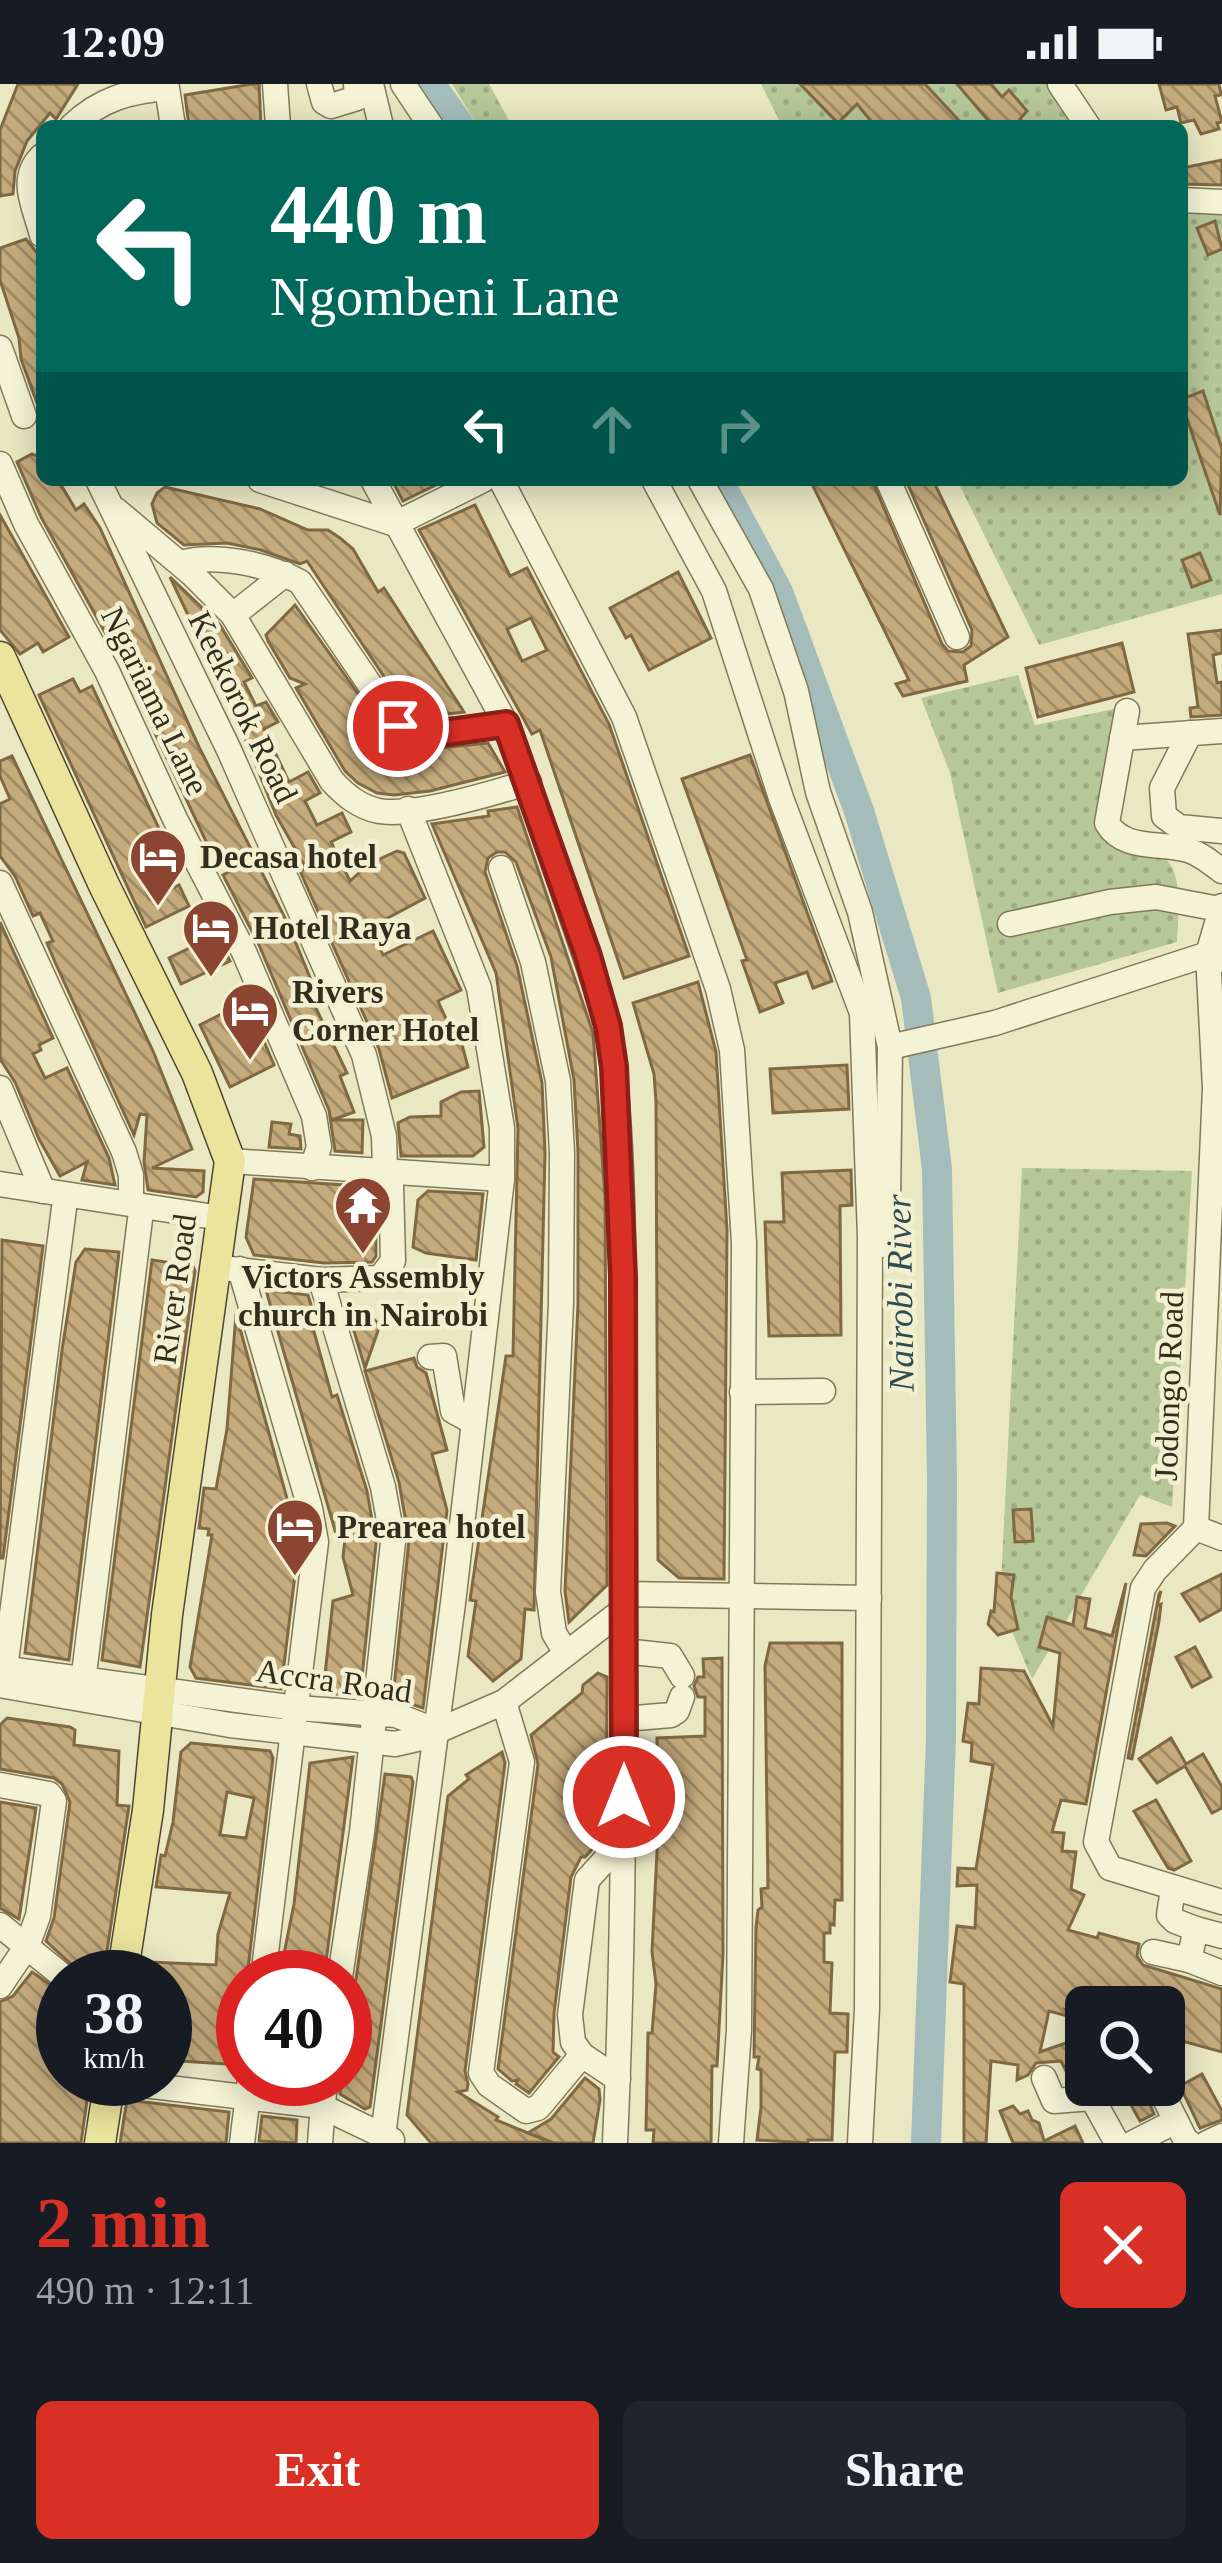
<!DOCTYPE html>
<html lang="en">
<head>
<meta charset="utf-8">
<style>
	:root { --surface:#171b24; --page:#20242c; --text:#f1f3f6; --muted:#9ea1a6; --accent:#d93025 }
	body { margin:0; font-family:Georgia,serif; background:var(--page); color:var(--text); height:100vh; display:flex; flex-direction:column; font-size:45px; white-space:nowrap }
	* { box-sizing:border-box; margin:0 }
	p { font-size:39px; color:var(--muted) }
	.icon { flex:none; width:66px; height:66px; fill:none; stroke:currentColor; stroke-width:2; stroke-linecap:round; stroke-linejoin:round }
	.map { position:relative; height:2059px; overflow:hidden }
	.side { display:flex; flex-direction:column; background:var(--surface); flex:1 }
	.side>* { flex:none }
	.guide { position:absolute; left:36px; top:36px; width:1152px; height:366px; border-radius:18px; box-shadow:0 6px 30px #0003; background:#00695c; color:#fff; overflow:hidden }
	.tools { position:absolute; left:1065px; top:1902px; display:grid; gap:24px }
	.tools a { display:grid; place-items:center; width:120px; height:120px; border-radius:18px; background:var(--surface); box-shadow:0 6px 30px #0003; font-size:60px }
	.speed { position:absolute; left:36px; top:1866px; display:flex; gap:24px; font-size:60px; font-weight:700; text-align:center }
	.speed>* { display:grid; place-content:center; width:156px; height:156px; border-radius:50%; background:var(--surface); box-shadow:0 6px 30px #0003; line-height:1 }
	.speed small { font-size:30px; font-weight:400 }
	.speed .limit { border:18px solid #d22; background:#fff; color:#111 }
	.pin { position:absolute; display:grid; place-items:center; width:102px; height:102px; color:#fff; margin:-51px; border:6px solid #fff; border-radius:50%; box-shadow:0 3px 12px #0007 }
	.me { position:absolute; width:132px; margin:-66px; rotate:0deg; stroke-linejoin:round; filter:drop-shadow(0 0 9px #0008) }
	.turn { display:flex; align-items:center; gap:42px; height:252px; padding:0 36px; font-size:54px }
	.turn .icon { width:156px; height:156px; stroke-width:2.5 }
	.turn b { display:block; font-size:84px; line-height:102px }
	.lanes { display:flex; align-items:center; height:114px; padding:0 36px; background:#0003; justify-content:center; gap:60px; direction:ltr }
	.lanes .off { opacity:.35 }
	.round { display:grid; place-items:center; flex:none; width:126px; height:126px; border-radius:18px; background:var(--page) }
	.headline { display:flex; align-items:center; justify-content:space-between; height:204px; padding:0 36px }
	h1 { font-size:72px; font-weight:600; line-height:90px; color:var(--accent) }
	.button { display:flex; gap:24px; margin-top:auto; padding:24px 36px }
	.button a { flex:1; height:138px; border-radius:18px; background:var(--accent); color:#fff; font-size:48px; font-weight:600; line-height:138px; text-align:center }
	.button a+a { background:var(--page); color:var(--text) }
	.status { display:flex; justify-content:space-between; align-items:center; height:84px; padding:0 60px; background:var(--surface); direction:ltr }
	.status svg { height:33px; fill:currentColor }
	.map>svg:first-child { display:block }
	.grass { fill:url(#grass-dots) }
	.lines { fill:none; stroke-linecap:round; stroke-linejoin:round }
	.river { stroke:#a4bdbb; stroke-width:30 }
	.building { fill:url(#building-back-hatch); stroke:#7f6943; stroke-width:3; fill-rule:evenodd }
	.minor-casing { stroke:#82795b; stroke-width:27 }
	.major-casing { stroke:#50462f; stroke-width:33 }
	.minor { stroke:#f5f3d5; stroke-width:24 }
	.major { stroke:#eae49d; stroke-width:30 }
	.route-casing { stroke:#8d1f18; stroke-width:30 }
	.route { stroke:#d93025; stroke-width:21 }
	.labels { text-anchor:middle; dominant-baseline:central; stroke-width:9; stroke-linejoin:round; paint-order:stroke }
	.street-label { font-size:33px; fill:#332d1e; stroke:#f2f0d1 }
	.poi-label { font-size:33px; font-weight:bold; fill:#332d1e; stroke:#f2f0d1; text-anchor:start }
	.water-label { font-size:36px; font-style:italic; fill:#2f4c52; stroke:#f2f0d1 }
</style>
</head>
<body>
<div class="status"><b>12:09</b><svg viewBox="0 0 49 12"><path d="M0 12V9h3v3zM5 12V6h3v6zM10 12V3h3v9zM15 12V0h3v12zM26 1h20v11H26zM47 4h2v5h-2z"/></svg></div>
<div class="map">
<svg width="1222" height="2059" viewBox="0 0 1222 2059">
	<defs>
		<pattern id="grass-dots" width="8" height="8" patternUnits="userSpaceOnUse" patternTransform="scale(3)"><rect width="8" height="8" fill="#b6c798"/><path d="M2 2h.1M6 6h.1" fill="none" stroke="#9dab83" stroke-width="1.8" stroke-linecap="round"/></pattern>
		<pattern id="building-back-hatch" width="6" height="6" patternUnits="userSpaceOnUse" patternTransform="scale(3)"><rect width="6" height="6" fill="#c5ab7c"/><path d="M-1 5l2 2M0 0l6 6M5-1l2 2" fill="none" stroke="#a18c65"/></pattern>
	</defs>
	<rect width="100%" height="100%" fill="#eae7c3"/>
	<g class="grass">
		<polygon points="452,0 489,0 512,42 478,42"/>
		<polygon points="761,0 1049,0 1079,42 782,42"/>
		<polygon points="1182,121 1222,123 1222,510 1039,561 957,396 1182,396"/>
		<path d="M1018,591L1035,641L1139,620L1112,746C1183,770 1181,788 1177,858L998,909L950,689L921,614Z"/>
		<polygon points="1022,1084 1192,1087 1172,1423 1140,1411 1032,1595 1000,1519"/>
	</g>
	<g class="lines">
		<g class="river">
			<polyline points="430,0 460,42"/>
			<polyline points="718,396 778,508 859,727 916,914 937,1085 942,1394 941,1653 926,2059"/>
		</g>
	</g>
	<g class="building">
		<polygon points="18,0 78,0 56,35 50,29 27,57 15,87 13,110 0,112 0,46"/>
		<polygon points="252,0 259,0 261,42 189,42 185,11"/>
		<polygon points="800,0 925,0 964,42 875,42 857,20 838,39"/>
		<polygon points="957,0 991,0 1002,13 1009,6 1027,27 1020,35 1026,42 993,42"/>
		<polygon points="1159,0 1219,0 1221,11 1215,12 1222,38 1217,39 1219,45 1201,50 1194,36 1181,39 1177,23 1166,26"/>
		<polygon points="1222,76 1222,101 1182,100 1182,84"/>
		<polygon points="1215,137 1222,165 1208,171 1197,144"/>
		<polygon points="26,155 41,174 37,176 42,189 42,322 37,319 21,275 19,254 0,196 0,164"/>
		<polygon points="1203,307 1222,365 1220,431 1182,320 1182,315"/>
		<polygon points="32,370 42,374 42,396 58,396 76,426 84,420 100,444 200,665 251,765 212,770 122,579 41,433 17,378"/>
		<polygon points="392,396 446,396 403,417"/>
		<polygon points="810,396 872,396 942,560 948,567 963,568 971,562 972,546 906,396 933,396 1008,553 964,581 967,597 903,612 896,600 909,596"/>
		<polygon points="165,403 260,425 308,446 328,446 340,454 353,465 378,508 384,504 464,628 422,633 408,604 397,612 307,477 300,480 261,466 227,459 184,461 157,439 152,420 157,409"/>
		<path d="M475,421L510,492L527,484L609,640L689,872L624,894L540,646L532,650L419,446ZM531,534L547,566L522,577L507,545Z"/>
		<polygon points="0,431 69,553 43,568 38,559 20,570 0,546"/>
		<polygon points="1200,469 1211,496 1192,503 1182,476"/>
		<polygon points="678,488 711,554 649,586 631,551 626,554 610,524"/>
		<polygon points="170,493 220,541 252,594 244,598 256,622 266,618 278,638 264,645 289,698 308,688 320,709 305,717 317,741 342,729 351,748 331,758 350,797 369,780 397,767 404,769 425,814 371,843 383,871 433,847 461,906 438,917 455,955 460,953 468,983 392,1014 379,965 300,787 306,784 276,731 236,632"/>
		<polygon points="295,521 396,663 411,667 488,659 505,688 430,707 394,711 377,709 358,699 345,687 296,604 305,600 290,594 268,557 266,551"/>
		<polygon points="1222,546 1222,569 1213,571 1217,599 1222,598 1222,631 1191,633 1190,624 1198,623 1188,550"/>
		<polygon points="1122,559 1134,608 1038,633 1026,584"/>
		<polygon points="73,595 80,608 92,602 170,768 135,785 150,815 179,801 189,822 146,843 39,611"/>
		<polygon points="750,671 832,897 813,904 807,888 775,899 783,919 760,928 742,877 747,876 682,695"/>
		<polygon points="12,672 153,967 192,1065 152,1084 204,1087 203,1108 196,1113 148,1106 144,1078 147,1031 140,1030 134,1051 55,878 47,859 53,857 40,829 33,832 15,792 0,772 0,720 10,715 0,692 0,677"/>
		<polygon points="517,723 593,949 605,1112 607,1501 569,1538 565,1507 578,1220 578,1068 574,996 551,873 516,778 505,768 497,768 488,774 485,788 517,882 542,999 545,1069 534,1526 525,1525 521,1575 493,1597 468,1572 476,1517 470,1516 506,1272 513,1272 518,1044 496,889 432,740 489,732 488,727"/>
		<polygon points="255,775 288,840 320,918 314,920 347,989 340,992 354,1028 332,1036 363,1036 362,1069 335,1067 329,1026 259,861 223,791"/>
		<polygon points="0,838 53,954 39,961 41,966 33,970 45,994 67,984 109,1074 115,1101 82,1096 87,1078 60,1092 39,1055 15,998 0,975"/>
		<polygon points="217,851 230,877 181,900 169,874"/>
		<polygon points="698,898 716,968 727,1146 724,1495 679,1494 658,1476 656,1018 654,990 633,919"/>
		<polygon points="247,917 274,981 230,1003 200,941"/>
		<polygon points="847,981 849,1025 773,1029 770,985"/>
		<polygon points="479,1007 484,1063 473,1072 401,1072 398,1039 410,1033 441,1032 441,1018 461,1008"/>
		<polygon points="272,1038 291,1040 289,1050 300,1052 301,1065 269,1063"/>
		<polygon points="851,1086 852,1121 840,1122 841,1251 769,1252 765,1138 784,1138 782,1089"/>
		<polygon points="254,1095 375,1103 376,1172 372,1178 324,1179 254,1171 246,1153"/>
		<polygon points="428,1107 483,1110 476,1176 426,1169 413,1163 418,1116"/>
		<polygon points="2,1156 43,1162 3,1474 0,1474"/>
		<polygon points="85,1165 119,1168 69,1576 25,1569 62,1266 76,1178"/>
		<polygon points="152,1176 193,1182 195,1187 140,1583 102,1576"/>
		<polygon points="266,1206 308,1211 313,1227 308,1226 332,1313 337,1311 367,1407 376,1459 360,1612 323,1609 333,1517 353,1511 343,1473 345,1455 338,1457"/>
		<polygon points="236,1230 299,1458 281,1605 196,1594 190,1583 212,1451 208,1451 209,1445 199,1444 204,1404 216,1405 227,1345"/>
		<polygon points="349,1230 369,1231 380,1241 365,1284"/>
		<polygon points="414,1274 417,1283 426,1289 447,1366 432,1370 447,1426 423,1624 393,1614 409,1456 399,1398 365,1287"/>
		<polygon points="1031,1425 1033,1457 1015,1458 1013,1426"/>
		<polygon points="1167,1439 1175,1442 1146,1472 1134,1471 1141,1440"/>
		<polygon points="997,1489 1014,1491 1011,1513 1018,1545 998,1551 988,1540 991,1527 994,1528"/>
		<polygon points="1222,1490 1222,1525 1200,1537 1182,1510"/>
		<polygon points="1126,1499 1086,1720 1061,1716 1052,1748 1064,1749 1062,1767 1076,1768 1071,1805 1084,1811 1068,1846 1097,1854 1099,1849 1139,1860 1137,1872 1143,1881 1222,1905 1222,1968 1164,1952 1164,1923 1086,1923 1086,1932 1066,1926 1071,1933 1049,1927 1040,1968 1086,1952 1086,1998 1072,1999 1061,1977 1036,1979 1028,1991 1017,1996 1018,1981 991,1977 986,2059 964,2059 964,1900 950,1898 957,1842 975,1844 977,1801 957,1802 958,1784 976,1785 993,1681 971,1677 972,1659 963,1657 968,1619 979,1620 981,1584 1024,1587 1053,1642 1060,1569 1039,1563 1047,1533 1073,1541 1077,1513 1090,1515 1085,1544 1112,1552"/>
		<polygon points="1161,1507 1157,1522 1161,1520 1159,1537 1132,1675 1128,1674 1159,1510"/>
		<polygon points="770,1559 842,1559 842,1816 835,1816 834,1841 830,1840 830,1849 824,1849 824,1878 832,1879 830,1929 848,1930 847,1968 835,1968 832,2056 808,2056 808,2059 757,2056 761,2023 761,1986 757,1985 759,1973 754,1973 756,1843 758,1826 762,1823 761,1805 768,1804 765,1582"/>
		<polygon points="1195,1563 1211,1593 1192,1603 1176,1573"/>
		<polygon points="722,1574 723,1870 717,1982 712,1982 711,2059 653,2059 654,2046 646,2046 648,1949 652,1949 656,1900 652,1868 658,1748 657,1654 705,1652 705,1613 698,1613 694,1602 698,1593 704,1593 703,1575"/>
		<polygon points="598,1589 607,1593 606,1750 585,1773 581,1773 571,1793 554,1929 553,1968 559,1973 529,2009 516,2000 518,1996 512,1997 498,1985 538,1680 531,1651 582,1609 583,1601"/>
		<polygon points="7,1634 70,1643 75,1646 74,1661 119,1667 117,1721 129,1722 103,1893 85,1893 46,1857 54,1834 70,1718 62,1700 54,1694 0,1685 0,1641"/>
		<polygon points="1171,1654 1186,1680 1203,1670 1222,1703 1222,1724 1212,1729 1185,1682 1157,1699 1139,1675"/>
		<path d="M191,1659L270,1667L273,1674L247,1893H243L241,1981L165,1976V1893H148L151,1878L216,1881L218,1850L230,1809L156,1803L161,1771L165,1772L173,1738L181,1668ZM227,1708L254,1714L246,1754L220,1751Z"/>
		<polygon points="502,1668 505,1679 465,1987 468,2000 467,2006 458,2008 498,2033 496,2036 550,2058 431,2059 407,2031 448,1712 469,1695 466,1691"/>
		<polygon points="353,1673 324,1893 280,1890 294,1820 310,1679"/>
		<polygon points="385,1690 411,1693 413,1698 370,2023 365,2025 340,2010 341,1995 345,1995 352,1904 356,1895"/>
		<polygon points="1156,1716 1191,1777 1174,1786 1168,1784 1134,1727"/>
		<polygon points="0,1718 36,1724 19,1835 0,1824"/>
		<polygon points="32,1888 63,1909 63,1995 90,1995 81,2059 0,2059 0,1918 13,1912"/>
		<polygon points="1202,1990 1222,2027 1222,2036 1200,2044 1180,2002"/>
		<polygon points="585,1994 599,2005 600,2016 593,2059 554,2059 528,2049 551,2035"/>
		<polygon points="1120,2001 1142,2001 1154,2030 1140,2037"/>
		<polygon points="127,2016 229,2028 226,2059 120,2059"/>
		<polygon points="1013,2022 1020,2030 1028,2027 1032,2036 1039,2039 1044,2057 1075,2042 1083,2059 1013,2059 1000,2027"/>
		<polygon points="262,2032 297,2036 296,2059 259,2057"/>
	</g>
	<g class="lines">
		<g class="minor-casing">
			<g id="minor">
				<polyline points="275,0 278,42"/>
				<polyline points="319,0 324,18 331,22 357,14 356,0"/>
				<polyline points="371,0 381,42"/>
				<polyline points="403,0 431,42"/>
				<polyline points="1060,0 1088,42"/>
				<path d="M72,42C100,15 130,7 167,4L173,42"/>
				<path d="M42,72C18,95 35,123 42,151"/>
				<polyline points="1182,116 1222,118"/>
				<polyline points="0,264 24,332"/>
				<polyline points="0,380 26,440 107,587 175,735 244,868 314,1032 319,1063 312,1084"/>
				<polyline points="98,396 229,666 364,971 384,1052 385,1085 391,1099 393,1177 380,1194 321,1196 215,1183"/>
				<polyline points="260,396 395,440"/>
				<path d="M373,396L506,640L609,942C629,1092 622,1245 623,1396C624,1617 625,1838 615,2059"/>
				<polyline points="501,396 624,633 718,905 732,966 744,1159 739,1946 731,2059"/>
				<polyline points="654,396 714,507 781,714 862,929 870,1153 867,1925 860,2059"/>
				<polyline points="700,396 761,505 796,607 818,708 860,828 890,963 888,1117 882,1161"/>
				<polyline points="888,396 957,553"/>
				<path d="M116,426L192,490L233,531L332,697C345,711 359,723 379,727C414,733 494,709 529,698"/>
				<polyline points="395,440 483,396"/>
				<path d="M180,479C215,469 267,480 300,498L398,642L409,651L506,640"/>
				<polyline points="233,531 285,490"/>
				<path d="M1127,627L1107,739C1123,767 1160,758 1188,766C1201,770 1211,779 1222,787"/>
				<polyline points="1190,649 1162,704 1164,732 1179,743 1222,747"/>
				<polyline points="1122,654 1222,647"/>
				<polyline points="501,784 533,878 558,997 562,1069 561,1219 548,1508 554,1549 566,1569"/>
				<polyline points="0,799 124,1068 131,1091 131,1118"/>
				<polyline points="1222,822 1208,870 1215,1004 1196,1444 1155,1486 1143,1504 1096,1758 1110,1784 1222,1818"/>
				<polyline points="1010,840 1110,818 1156,813 1219,825"/>
				<polyline points="890,963 995,939 1208,870 1220,876"/>
				<polyline points="0,1004 43,1107"/>
				<polyline points="230,1077 502,1095"/>
				<polyline points="0,1100 221,1134"/>
				<polyline points="240,1185 310,1424 316,1458 263,1893"/>
				<polyline points="321,1196 383,1403 393,1458 362,1748 340,1893"/>
				<polyline points="430,1273 444,1272 453,1327 473,1338"/>
				<polyline points="742,1308 823,1307"/>
				<polyline points="1196,1444 1222,1454"/>
				<polyline points="623,1510 869,1514"/>
				<polyline points="624,1567 670,1572 682,1592"/>
				<polyline points="0,1584 296,1624 396,1631 434,1646"/>
				<polyline points="5,1585 64,1124"/>
				<polyline points="83,1598 140,1135"/>
				<polyline points="0,1601 230,1641 395,1660 421,1654 504,1618 623,1526"/>
				<polyline points="504,1618 522,1678 481,1989 489,2001 526,2027 538,2024 582,1971"/>
				<polyline points="624,1635 671,1631 677,1627 682,1613"/>
				<polyline points="0,1701 49,1710 54,1717 38,1832 27,1862 0,1902"/>
				<polyline points="1173,1805 1169,1831 1175,1837 1196,1845"/>
				<polyline points="0,1841 64,1893"/>
				<polyline points="1153,1868 1189,1876 1196,1845 1222,1852"/>
				<polyline points="1189,1876 1222,1889"/>
				<polyline points="1044,1994 1054,2017 1092,2014 1117,2059"/>
				<polyline points="618,1995 582,1971 573,1958 570,1931 587,1796 623,1756"/>
				<polyline points="110,1997 321,2022 392,2056"/>
				<polyline points="1158,2001 1186,2057 1190,2059"/>
				<polyline points="242,2059 250,1995"/>
				<polyline points="320,2059 325,1995"/>
				<polyline points="382,2059 453,1519 502,1095 502,1044 479,904 408,725"/>
				<polyline points="1133,2059 1176,2037"/>
				<polyline points="1207,2059 1222,2052"/>
			</g>
		</g>
		<g class="major-casing">
			<g id="major">
				<polyline points="0,573 104,801 197,989 230,1077 167,1531 148,1726 122,1893"/>
				<polyline points="100,2059 110,1995"/>
			</g>
		</g>
		<use href="#minor" class="minor"/>
		<use href="#major" class="major"/>
	</g>
	<g class="lines">
		<g class="route-casing">
			<polyline id="route" points="398,642 409,652 420,652 506,640 588,872 608,942 614,983 623,1192 624,1713"/>
		</g>
		<use href="#route" class="route"/>
	</g>
	<defs>
		<g id="hotel-pin" transform="scale(3)"><path d="M0 17L-7.5 6A9.5 9.5 0 1 1 7.5 6Z" fill="#8c4531" stroke="#f2f0d1"/><path d="M-6-4.5h1.5V1H6V5H4.5V3h-9V5H-6ZM-4 0a1.8 1.8 0 1 1 3.6 0ZM.5 0V-2.5h3Q6-2.5 6 0Z" fill="#fff"/></g>
		<g id="temple-pin" transform="scale(3)"><path d="M0 17L-7.5 6A9.5 9.5 0 1 1 7.5 6Z" fill="#8c4531" stroke="#f2f0d1"/><path d="M0-6L5-2H3V0L6.5 2.5H4V6H1.5V3h-3V6H-4V2.5H-6.5L-3 0V-2H-5Z" fill="#fff"/></g>
	</defs>
	<g fill-rule="evenodd">
		<use href="#hotel-pin" x="158" y="773"/>
		<use href="#hotel-pin" x="211" y="844"/>
		<use href="#hotel-pin" x="250" y="927"/>
		<use href="#temple-pin" x="363" y="1121"/>
		<use href="#hotel-pin" x="295" y="1443"/>
	</g>
	<g class="labels">
		<g class="street-label">
			<text transform="translate(155 617) rotate(64)">Ngariama Lane</text>
			<text transform="translate(243 623) rotate(64)">Keekorok Road</text>
			<text transform="translate(175 1205) rotate(-82)">River Road</text>
			<text transform="translate(1169 1302) rotate(-88)">Jodongo Road</text>
			<text transform="translate(334 1597) rotate(8)">Accra Road</text>
		</g>
		<g class="poi-label">
			<text x="200" y="773">Decasa hotel</text>
			<text x="253" y="844">Hotel Raya</text>
			<text x="292" y="908">Rivers<tspan x="292" dy="38">Corner Hotel</tspan></text>
			<text x="363" y="1193" text-anchor="middle">Victors Assembly<tspan x="363" dy="38">church in Nairobi</tspan></text>
			<text x="337" y="1443">Prearea hotel</text>
		</g>
		<g class="water-label">
			<text transform="translate(900 1209) rotate(-91)">Nairobi River</text>
		</g>
	</g>
</svg>
<div class="tools">
<a><svg class="icon" aria-label="search" viewBox="0 0 24 24"><circle cx="10" cy="10" r="6"/><path d="M15 15l6 6"/></svg></a>
</div>
<div class="speed"><div>38<small>km/h</small></div><div class="limit">40</div></div>
<div class="pin" style="left:398px;top:642px;background:#d93025"><svg class="icon" aria-label="arrive" viewBox="0 0 24 24"><path d="M6 21V4h12l-3 4 3 4H6"/></svg></div>
<svg class="me" style="left:624px;top:1713px" viewBox="-20 -20 40 40"><circle r="17" fill="#d93025" stroke="#fff" stroke-width="3"/><path d="M0-11L8 9 0 5-8 9z" fill="#fff"/></svg>
<div class="guide">
<div class="turn"><svg class="icon" aria-label="left" viewBox="0 0 24 24"><path d="M17 20v-9H6M10 6l-5 5 5 5"/></svg><div><b>440 m</b>Ngombeni Lane</div></div>
<div class="lanes"><svg class="icon" aria-label="left" viewBox="0 0 24 24"><path d="M17 20v-9H6M10 6l-5 5 5 5"/></svg><svg class="icon off" aria-label="ahead" viewBox="0 0 24 24"><path d="M12 20V5M6 11l6-6 6 6"/></svg><svg class="icon off" aria-label="right" viewBox="0 0 24 24"><path d="M7 20v-9h11M14 6l5 5-5 5"/></svg></div>
</div>
</div>
<section class="side">
<div class="headline"><div><h1>2 min</h1><p>490 m · 12:11</p></div><a class="round" style="background:#d93025;color:#fff"><svg class="icon" aria-label="close" viewBox="0 0 24 24"><path d="M6 6l12 12M18 6L6 18"/></svg></a></div>
<div class="button"><a>Exit</a><a>Share</a></div>
</section>
</body>
</html>
